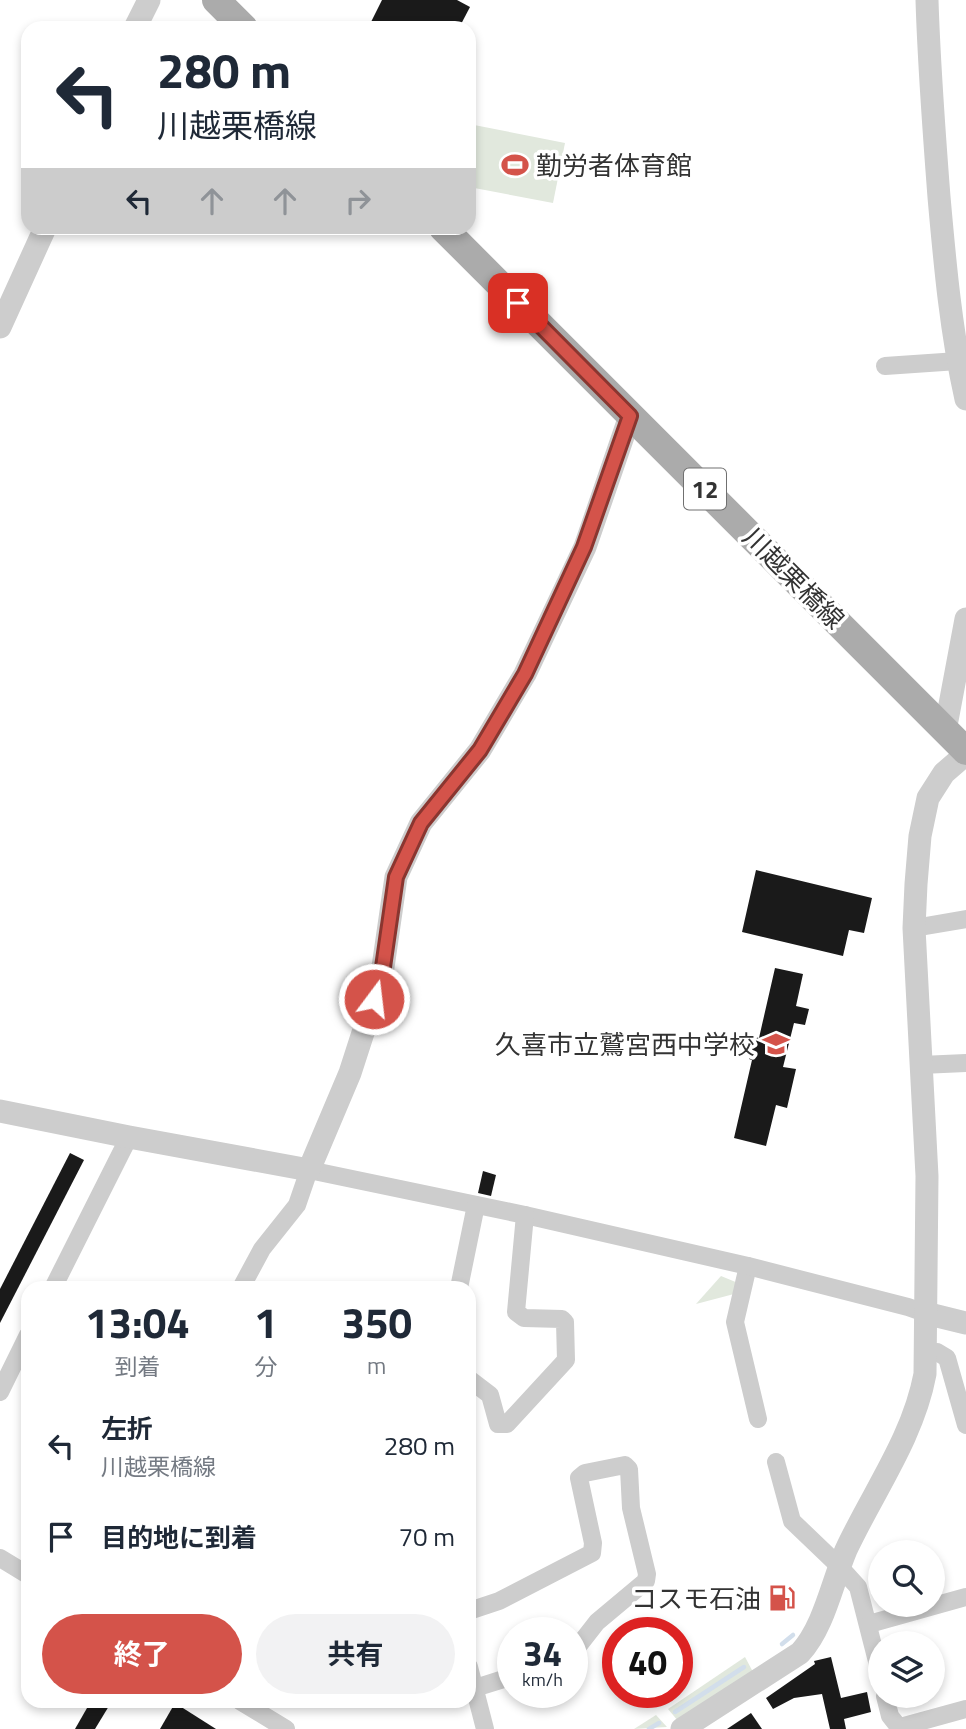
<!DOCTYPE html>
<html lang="ja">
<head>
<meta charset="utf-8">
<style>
	:root { --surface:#fff; --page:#f2f2f3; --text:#1f2937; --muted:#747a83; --accent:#d4534a }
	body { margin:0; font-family:"Titillium Web","Noto Sans JP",sans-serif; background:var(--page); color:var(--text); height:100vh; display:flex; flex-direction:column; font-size:26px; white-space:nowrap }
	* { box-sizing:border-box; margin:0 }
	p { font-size:23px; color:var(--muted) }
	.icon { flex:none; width:38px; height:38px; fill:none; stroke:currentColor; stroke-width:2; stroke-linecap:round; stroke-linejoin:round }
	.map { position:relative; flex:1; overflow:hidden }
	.panel { position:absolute; left:21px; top:1281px; width:455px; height:427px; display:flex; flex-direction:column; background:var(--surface); border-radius:21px; box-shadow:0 4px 10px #0003 }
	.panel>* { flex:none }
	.top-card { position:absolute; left:21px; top:21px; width:455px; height:214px; border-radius:21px; box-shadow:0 4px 10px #0003; background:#fff; color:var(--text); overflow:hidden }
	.controls { position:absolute; left:868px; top:1540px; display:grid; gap:14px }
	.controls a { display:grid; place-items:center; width:77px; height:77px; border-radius:50%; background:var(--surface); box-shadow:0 4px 10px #0003; font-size:35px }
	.speed { position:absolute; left:497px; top:1617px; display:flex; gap:14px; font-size:35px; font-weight:700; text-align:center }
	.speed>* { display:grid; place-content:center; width:91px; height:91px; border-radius:50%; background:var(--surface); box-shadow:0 4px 10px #0003; line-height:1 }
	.speed small { font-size:18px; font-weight:400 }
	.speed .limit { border:10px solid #d22; background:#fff; color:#111 }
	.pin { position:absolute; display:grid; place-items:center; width:60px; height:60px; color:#fff; margin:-30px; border-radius:14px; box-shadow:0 4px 10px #0006 }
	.me { position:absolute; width:77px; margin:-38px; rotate:15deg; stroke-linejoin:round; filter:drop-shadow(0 0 5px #0008) }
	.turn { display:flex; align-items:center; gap:24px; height:147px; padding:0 21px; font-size:32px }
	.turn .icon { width:91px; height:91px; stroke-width:2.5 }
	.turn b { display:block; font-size:49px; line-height:60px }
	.lanes { display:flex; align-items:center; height:66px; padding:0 21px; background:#0003; justify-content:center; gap:35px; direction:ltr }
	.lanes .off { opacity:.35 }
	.eta { display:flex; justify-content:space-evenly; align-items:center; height:119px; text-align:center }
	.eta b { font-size:42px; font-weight:700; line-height:49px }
	.button { display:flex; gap:14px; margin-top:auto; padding:14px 21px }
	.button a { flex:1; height:80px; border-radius:42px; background:var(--accent); color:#fff; font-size:28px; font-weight:700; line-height:80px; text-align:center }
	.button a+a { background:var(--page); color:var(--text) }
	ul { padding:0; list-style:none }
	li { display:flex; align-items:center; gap:21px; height:91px; padding:0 21px }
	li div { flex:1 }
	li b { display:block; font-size:26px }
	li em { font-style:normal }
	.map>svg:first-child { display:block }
	.green { fill:#e1e8dd }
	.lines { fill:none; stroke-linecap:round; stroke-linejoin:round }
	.stream { stroke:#d2deeb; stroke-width:4.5 }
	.building { fill:#1a1a1a }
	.minor { stroke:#cdcdcd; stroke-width:18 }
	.tertiary { stroke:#cdcdcd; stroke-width:23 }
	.primary { stroke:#ababab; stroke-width:28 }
	.route-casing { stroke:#8a3630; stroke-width:18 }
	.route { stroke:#d4534a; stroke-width:12 }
	.labels { text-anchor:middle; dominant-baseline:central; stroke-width:7; stroke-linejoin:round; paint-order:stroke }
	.shield { fill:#fff; stroke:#707070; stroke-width:2 }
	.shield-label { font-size:24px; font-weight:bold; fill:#333 }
	.poi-label { font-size:26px; fill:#333; stroke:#fff; text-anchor:end }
	.street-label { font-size:26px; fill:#333; stroke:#fff }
</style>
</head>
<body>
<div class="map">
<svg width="966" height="1729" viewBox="0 0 966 1729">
	<rect width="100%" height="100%" fill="#fff"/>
	<g class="green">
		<polygon points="469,124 565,143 553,203 469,187"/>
		<polygon points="721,1276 738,1283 734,1294 696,1304"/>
		<polygon points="745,1657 753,1672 678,1721 668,1709"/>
		<polygon points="656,1715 667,1727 634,1729"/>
	</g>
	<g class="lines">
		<g class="stream">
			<polyline points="782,1644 793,1635"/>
			<polyline points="675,1712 744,1667"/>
			<polyline points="649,1729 659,1723"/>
		</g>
	</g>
	<g class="building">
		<polygon points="382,0 457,0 470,7 459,28 368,28"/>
		<polygon points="756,870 872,898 864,933 849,930 843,956 742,932"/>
		<polygon points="775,968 803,974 796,1006 809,1009 805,1025 794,1023 783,1067 796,1069 787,1108 776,1105 766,1146 734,1138 752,1060 749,1059 754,1037 759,1038"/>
		<polygon points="70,1153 84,1160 0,1323 0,1289"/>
		<polygon points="483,1171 496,1175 491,1196 478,1193"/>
		<polygon points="831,1657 841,1698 867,1692 871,1712 844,1719 846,1729 830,1729 822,1694 794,1698 773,1709 766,1698 815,1664 814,1661"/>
		<polygon points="91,1701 112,1701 95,1729 75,1729"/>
		<polygon points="175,1703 216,1729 160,1729"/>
		<polygon points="751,1713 762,1729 727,1729"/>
	</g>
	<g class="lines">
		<g class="minor">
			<polyline points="885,366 958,361"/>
			<polyline points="914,928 966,919"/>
			<polyline points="921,1065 966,1063"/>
			<polyline points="748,1266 735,1322 758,1419"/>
			<polyline points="53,1288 129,1137"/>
			<polyline points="241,1288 262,1249 297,1205 309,1170 525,1215 748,1266 908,1307 925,1313"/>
			<polyline points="459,1288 476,1205"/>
			<polyline points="925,1352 937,1352 947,1358 966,1425"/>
			<polyline points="469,1379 490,1395 498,1424 507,1424 566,1360 565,1322 562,1319 524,1318 516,1312 525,1215"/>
			<polyline points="0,1392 28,1335"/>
			<polyline points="776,1462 792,1521 839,1566 858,1587 880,1673"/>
			<polyline points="0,1558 28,1575"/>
			<polyline points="469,1611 499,1601 592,1553 593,1543 579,1478 585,1473 625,1465 629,1469 631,1508 647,1574 646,1581 597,1622 572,1654"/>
			<polyline points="869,1624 966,1597"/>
			<polyline points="469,1667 485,1729"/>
			<polyline points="475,1688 513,1676"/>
			<polyline points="885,1696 890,1716 898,1726 904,1726 966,1709"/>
			<polyline points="240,1701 286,1729"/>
		</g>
		<g class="tertiary">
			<path d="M927,0C929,66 934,132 939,197C945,265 951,332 966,399"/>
			<polyline points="135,28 149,0"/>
			<polyline points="0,327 45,228"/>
			<polyline points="945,731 966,619"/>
			<polyline points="0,1111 129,1137 309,1170 350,1073 382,974 396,877 421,823 480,750 525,674 585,547 630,416"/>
			<polyline points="925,1313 966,1323"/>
			<path d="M682,1729L800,1653C824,1627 832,1583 846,1550C873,1492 913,1438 925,1374L927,1176L914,928L916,884L920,836L928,798L944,773L966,754"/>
		</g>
		<g class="primary">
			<polyline points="216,0 244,28"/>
			<polyline points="443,228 966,751"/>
		</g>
	</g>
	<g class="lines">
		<g class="route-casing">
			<polyline id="route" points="374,999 382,974 396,877 421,823 480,750 525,674 584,547 630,416 518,303"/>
		</g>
		<use href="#route" class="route"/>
	</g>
	<defs>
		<g id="stadium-bare" transform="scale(2.1)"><path d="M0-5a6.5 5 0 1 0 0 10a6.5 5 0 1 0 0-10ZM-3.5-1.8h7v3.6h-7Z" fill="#d4534a" stroke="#fff" stroke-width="2.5" paint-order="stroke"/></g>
		<g id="school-bare" transform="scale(2.1)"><path d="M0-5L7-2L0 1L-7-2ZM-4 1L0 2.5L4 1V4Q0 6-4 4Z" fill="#d4534a" stroke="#fff" stroke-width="2.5" paint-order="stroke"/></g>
		<g id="fuel-bare" transform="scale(2.1)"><path d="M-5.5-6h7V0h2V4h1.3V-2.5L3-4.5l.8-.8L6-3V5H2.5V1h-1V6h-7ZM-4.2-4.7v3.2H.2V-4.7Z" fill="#d4534a" stroke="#fff" stroke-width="2.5" paint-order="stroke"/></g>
	</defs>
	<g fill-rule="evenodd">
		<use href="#stadium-bare" x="515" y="165"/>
		<use href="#school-bare" x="776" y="1044"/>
		<use href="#fuel-bare" x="782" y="1598"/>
	</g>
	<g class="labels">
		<rect class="shield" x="684" y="468.5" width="42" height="41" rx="5"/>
		<g class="shield-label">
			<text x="705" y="489">12</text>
		</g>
		<g class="poi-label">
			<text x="536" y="165" text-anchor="start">勤労者体育館</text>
			<text x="755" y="1044">久喜市立鷲宮西中学校</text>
			<text x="761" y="1598">コスモ石油</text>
		</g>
		<g class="street-label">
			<text transform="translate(794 578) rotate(45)">川越栗橋線</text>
		</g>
	</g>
</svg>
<div class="controls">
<a><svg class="icon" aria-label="search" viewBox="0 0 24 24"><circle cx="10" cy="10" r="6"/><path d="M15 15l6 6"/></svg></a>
<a><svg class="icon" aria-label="layers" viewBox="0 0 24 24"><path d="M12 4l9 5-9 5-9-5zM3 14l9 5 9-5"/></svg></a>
</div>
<div class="speed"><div>34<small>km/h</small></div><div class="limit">40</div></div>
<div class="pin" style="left:518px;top:303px;background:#d93025"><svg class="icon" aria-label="arrive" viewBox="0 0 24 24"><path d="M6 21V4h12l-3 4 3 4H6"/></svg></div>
<svg class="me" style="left:374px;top:999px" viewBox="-20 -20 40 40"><circle r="17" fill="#d4534a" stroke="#fff" stroke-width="3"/><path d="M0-11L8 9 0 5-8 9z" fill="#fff"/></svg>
<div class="top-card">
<div class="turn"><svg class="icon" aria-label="left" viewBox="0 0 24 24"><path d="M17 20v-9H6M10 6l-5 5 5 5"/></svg><div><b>280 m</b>川越栗橋線</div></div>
<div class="lanes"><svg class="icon" aria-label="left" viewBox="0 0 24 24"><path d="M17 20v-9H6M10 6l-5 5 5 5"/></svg><svg class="icon off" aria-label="ahead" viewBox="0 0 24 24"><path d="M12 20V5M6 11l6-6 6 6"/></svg><svg class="icon off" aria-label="ahead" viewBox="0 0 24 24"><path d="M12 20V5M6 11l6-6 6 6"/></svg><svg class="icon off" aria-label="right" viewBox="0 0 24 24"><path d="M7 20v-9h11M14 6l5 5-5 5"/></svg></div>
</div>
<section class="panel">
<div class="eta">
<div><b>13:04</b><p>到着</p></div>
<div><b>1</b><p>分</p></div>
<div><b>350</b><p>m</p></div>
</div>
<ul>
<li><svg class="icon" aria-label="left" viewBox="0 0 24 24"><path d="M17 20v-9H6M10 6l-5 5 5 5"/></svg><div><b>左折</b><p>川越栗橋線</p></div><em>280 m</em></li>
<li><svg class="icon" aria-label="arrive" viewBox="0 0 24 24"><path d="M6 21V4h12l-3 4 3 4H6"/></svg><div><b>目的地に到着</b></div><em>70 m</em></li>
</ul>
<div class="button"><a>終了</a><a>共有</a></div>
</section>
</div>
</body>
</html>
